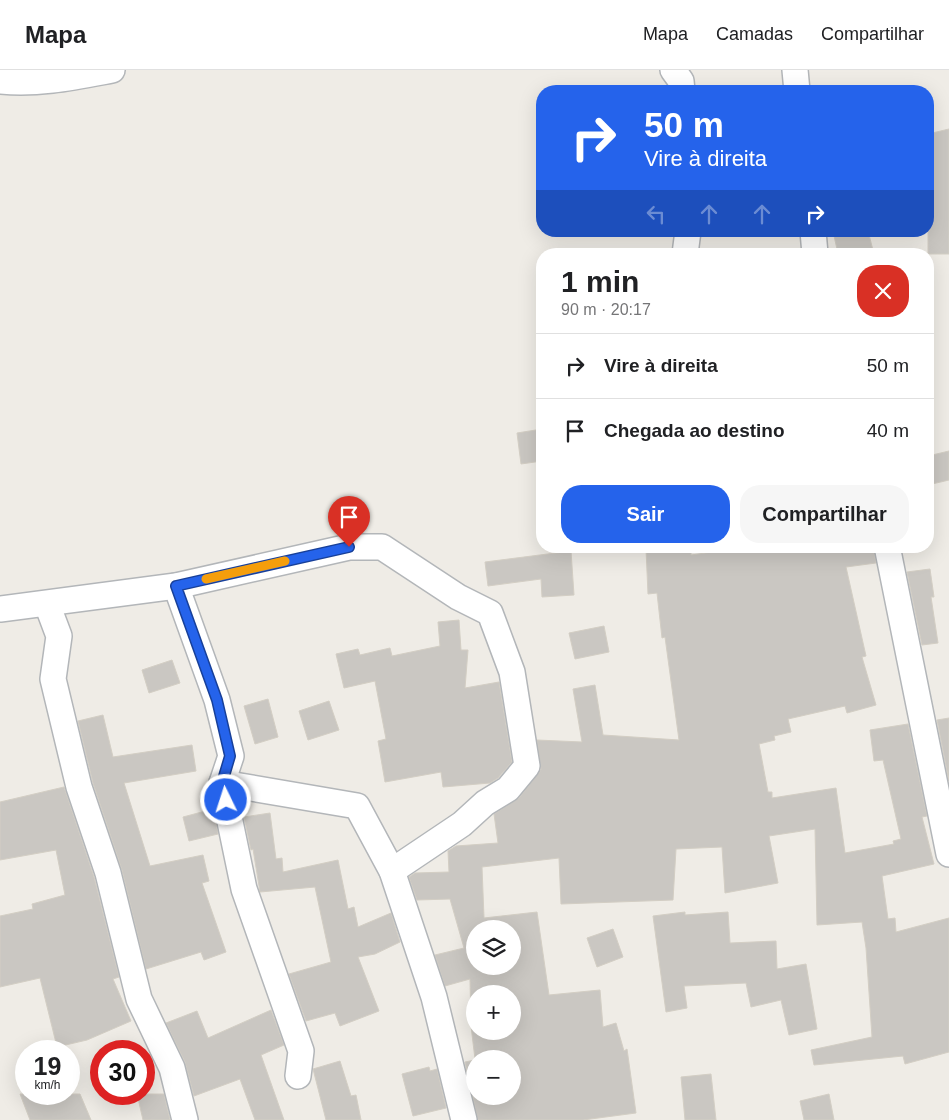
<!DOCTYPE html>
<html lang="pt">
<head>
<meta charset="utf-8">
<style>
	:root { --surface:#fff; --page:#f6f6f6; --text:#202124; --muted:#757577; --line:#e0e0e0; --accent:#2563eb }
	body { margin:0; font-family:Helvetica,sans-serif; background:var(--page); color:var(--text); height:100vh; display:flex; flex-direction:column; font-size:19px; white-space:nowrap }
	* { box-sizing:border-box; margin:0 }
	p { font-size:16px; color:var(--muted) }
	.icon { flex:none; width:28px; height:28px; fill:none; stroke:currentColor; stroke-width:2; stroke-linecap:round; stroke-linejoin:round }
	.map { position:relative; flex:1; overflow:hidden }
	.details { position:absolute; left:536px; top:178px; width:398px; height:305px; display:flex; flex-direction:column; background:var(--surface); border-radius:20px; box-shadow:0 5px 20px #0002 }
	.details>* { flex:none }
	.hud { position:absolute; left:536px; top:15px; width:398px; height:152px; border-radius:20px; box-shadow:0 5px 20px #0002; background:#2563eb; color:#fff; overflow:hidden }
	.controls { position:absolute; left:466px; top:850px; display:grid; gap:10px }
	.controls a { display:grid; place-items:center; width:55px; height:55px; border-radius:50%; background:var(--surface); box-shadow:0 5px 20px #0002; font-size:25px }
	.speed { position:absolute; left:15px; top:970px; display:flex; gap:10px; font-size:25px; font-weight:700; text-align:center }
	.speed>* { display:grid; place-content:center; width:65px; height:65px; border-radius:50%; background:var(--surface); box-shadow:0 5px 20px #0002; line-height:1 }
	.speed small { font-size:12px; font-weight:400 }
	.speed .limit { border:8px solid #d22; background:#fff; color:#111 }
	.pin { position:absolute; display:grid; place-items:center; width:42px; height:42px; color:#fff; margin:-51px -21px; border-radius:50% 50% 50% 0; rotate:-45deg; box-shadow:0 0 5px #0007 }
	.pin .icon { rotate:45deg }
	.me { position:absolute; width:55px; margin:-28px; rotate:356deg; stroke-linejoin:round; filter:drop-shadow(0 0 4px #0008) }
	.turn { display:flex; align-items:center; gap:18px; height:105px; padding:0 25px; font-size:22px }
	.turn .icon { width:65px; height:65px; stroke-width:2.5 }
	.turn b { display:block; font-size:35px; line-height:42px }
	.lanes { display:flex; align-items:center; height:48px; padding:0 25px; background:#0003; justify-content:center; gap:25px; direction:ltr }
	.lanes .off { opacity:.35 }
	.round { display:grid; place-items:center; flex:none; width:52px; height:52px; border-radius:20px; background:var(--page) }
	.summary { display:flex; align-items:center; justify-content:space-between; height:85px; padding:0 25px }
	h1 { font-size:30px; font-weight:700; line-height:38px }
	.action { display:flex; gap:10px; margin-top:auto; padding:10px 25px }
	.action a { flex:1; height:58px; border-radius:20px; background:var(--accent); color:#fff; font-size:20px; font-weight:700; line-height:58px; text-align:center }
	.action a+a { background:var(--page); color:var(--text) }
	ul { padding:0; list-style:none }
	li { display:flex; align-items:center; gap:15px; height:65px; padding:0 25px; border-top:1px solid var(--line) }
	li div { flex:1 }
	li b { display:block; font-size:19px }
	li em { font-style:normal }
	header { display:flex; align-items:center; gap:30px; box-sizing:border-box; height:70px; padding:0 25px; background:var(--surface); border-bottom:1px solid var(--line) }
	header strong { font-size:24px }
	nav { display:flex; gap:28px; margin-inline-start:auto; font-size:18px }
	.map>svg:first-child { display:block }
	.building { fill:#cac7c2; stroke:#d3cec4; fill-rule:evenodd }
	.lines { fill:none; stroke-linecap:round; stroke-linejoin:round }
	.street-casing { stroke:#b3b6b9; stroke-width:28 }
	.street { stroke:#fff; stroke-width:25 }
	.route-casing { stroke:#184099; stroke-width:12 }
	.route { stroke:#2563eb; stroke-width:9 }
	.slow { stroke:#f59e0b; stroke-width:9 }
</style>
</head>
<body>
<header>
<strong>Mapa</strong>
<nav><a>Mapa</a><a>Camadas</a><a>Compartilhar</a></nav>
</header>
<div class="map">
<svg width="949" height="1050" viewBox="0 0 949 1050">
	<rect width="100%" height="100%" fill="#efece6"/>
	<g class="building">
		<polygon points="949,59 949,184 928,184 928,64"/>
		<polygon points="833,161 868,161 874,184 838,184"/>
		<polygon points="542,359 542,391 521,394 517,363"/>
		<polygon points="949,381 949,410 928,415 928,386"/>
		<path d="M691,476V485L755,476H873L876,493L846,497L866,586L862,587L876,635L847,643L845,636L788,649L791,662L774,666L775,670L759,674L768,722H772V728L836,718L845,783L894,774L893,771L901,769L883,690L874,691L870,660L908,654L927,746L922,747L934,794L882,806L888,849L895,848L896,862L949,848V982L905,994L903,986L814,995L811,980L872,967L866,878L862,852L817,855L815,759L769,766L778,813L725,823L722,777L676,779L673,830L561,834L559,788L482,797L484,848L537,842L549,925L600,920L603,957L616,953L624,981L627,979L636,1043L583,1050H478L465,992L475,990V1026H512V989H475L471,956L470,909L445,916L435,885L464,878L450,829L417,830L409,807L415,803L449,802L448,781L456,776L498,773L494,744L519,728L541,700L537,670L582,672L573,619L595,615L603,665L679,670L665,567L662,568L657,523L648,524L646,479ZM475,859H512V896H475ZM475,924H512V961H475Z"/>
		<polygon points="571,481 574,525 542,527 541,509 488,516 485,492"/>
		<polygon points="930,499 934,527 931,527 938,573 922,575 907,502"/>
		<polygon points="459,550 461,580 468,580 465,618 499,612 512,692 498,708 490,713 443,717 441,702 385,712 378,671 386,669 375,611 344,618 336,584 358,579 360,585 390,578 392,586 440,576 438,552"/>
		<polygon points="604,556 609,582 575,589 569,563"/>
		<polygon points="172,590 180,613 149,623 142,600"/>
		<polygon points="268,629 278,667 255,674 244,636"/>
		<polygon points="329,631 339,660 308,670 299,641"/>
		<polygon points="103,645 113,687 192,675 196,701 124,713 150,796 203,785 209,811 202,813 226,882 204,890 201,882 146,899 122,800 93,713 78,651"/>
		<polygon points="949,648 949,711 937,650"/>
		<polygon points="64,717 94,807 119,907 113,909 131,951 87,970 57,977 40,908 0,917 0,846 33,839 32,834 65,825 56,780 0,790 0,732"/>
		<polygon points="213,739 218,764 189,771 183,747"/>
		<polygon points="270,743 276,789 282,788 283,802 338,790 348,839 354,837 358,857 391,843 400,872 375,884 358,887 379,941 340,956 335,943 306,951 289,904 331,892 315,817 260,822 253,779 251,780 244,747"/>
		<polygon points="685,842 685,845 728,842 730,873 776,871 777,899 806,894 817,959 789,965 781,930 751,937 746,913 684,916 687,938 666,942 653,846"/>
		<polygon points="613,859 623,887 597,897 587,868"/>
		<polygon points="271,940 284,975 261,985 284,1050 255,1050 240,1009 194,1026 185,992 166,953 197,941 208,968"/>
		<polygon points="340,991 351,1026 356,1025 361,1050 326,1050 313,999"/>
		<polygon points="429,997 430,1001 437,999 446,1038 413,1046 402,1004"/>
		<polygon points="711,1004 716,1050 685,1050 681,1007"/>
		<polygon points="20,1024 80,1024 91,1050 30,1050"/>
		<polygon points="137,1024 164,1024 170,1050 143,1050"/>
		<polygon points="829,1024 834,1050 804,1050 800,1031"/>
	</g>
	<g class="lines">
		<g class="street-casing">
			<g id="street">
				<polyline points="673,0 681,11 682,21"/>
				<polyline points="795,0 797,21"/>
				<path d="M0,11C38,15 75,7 112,0"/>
				<polyline points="813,161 815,184"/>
				<polyline points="685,184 688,161"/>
				<polyline points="887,476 949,784"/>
				<polyline points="176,516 217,630 231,686 222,713 244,819 301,981 298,1006"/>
				<polyline points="47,534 59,566 53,609 79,717 108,803 139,929 172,998 185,1050"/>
				<polyline points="0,539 176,516 349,477 382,477 458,527 490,543 512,602 527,696 508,719 485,733 462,754 392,801"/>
				<polyline points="222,713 357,736 392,801 434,927 464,1050"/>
			</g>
		</g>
		<use href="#street" class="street"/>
	</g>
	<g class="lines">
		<g class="route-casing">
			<polyline id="route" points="226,730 222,713 230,686 217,630 176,516 349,477"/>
		</g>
		<use href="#route" class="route"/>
		<polyline class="slow" points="206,509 285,491"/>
	</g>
</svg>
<div class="controls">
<a><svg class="icon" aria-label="layers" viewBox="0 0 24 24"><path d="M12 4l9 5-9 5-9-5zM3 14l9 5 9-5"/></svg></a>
<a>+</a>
<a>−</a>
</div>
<div class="speed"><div>19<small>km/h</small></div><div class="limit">30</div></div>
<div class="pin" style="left:349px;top:477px;background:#d93025"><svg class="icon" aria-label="arrive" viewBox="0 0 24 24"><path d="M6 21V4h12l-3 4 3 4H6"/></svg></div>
<svg class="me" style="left:226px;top:730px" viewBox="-20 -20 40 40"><circle r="17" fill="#2563eb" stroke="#fff" stroke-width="3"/><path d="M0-11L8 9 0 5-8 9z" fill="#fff"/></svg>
<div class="hud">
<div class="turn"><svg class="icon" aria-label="right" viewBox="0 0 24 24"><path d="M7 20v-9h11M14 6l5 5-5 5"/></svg><div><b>50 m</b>Vire à direita</div></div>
<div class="lanes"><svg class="icon off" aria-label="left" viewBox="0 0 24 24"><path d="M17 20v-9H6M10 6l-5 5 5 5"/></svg><svg class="icon off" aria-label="ahead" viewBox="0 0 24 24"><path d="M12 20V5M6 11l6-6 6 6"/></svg><svg class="icon off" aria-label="ahead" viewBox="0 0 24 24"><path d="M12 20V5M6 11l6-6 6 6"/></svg><svg class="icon" aria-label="right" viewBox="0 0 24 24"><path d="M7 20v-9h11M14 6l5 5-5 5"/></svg></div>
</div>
<section class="details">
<div class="summary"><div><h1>1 min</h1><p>90 m · 20:17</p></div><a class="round" style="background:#d93025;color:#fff"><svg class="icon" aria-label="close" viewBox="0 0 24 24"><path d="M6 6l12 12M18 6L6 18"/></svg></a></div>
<ul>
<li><svg class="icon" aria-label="right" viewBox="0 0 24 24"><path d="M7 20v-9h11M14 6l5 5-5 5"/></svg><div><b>Vire à direita</b></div><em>50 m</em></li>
<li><svg class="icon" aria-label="arrive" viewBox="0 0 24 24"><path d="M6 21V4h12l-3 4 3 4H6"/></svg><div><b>Chegada ao destino</b></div><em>40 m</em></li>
</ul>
<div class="action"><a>Sair</a><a>Compartilhar</a></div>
</section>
</div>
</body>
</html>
